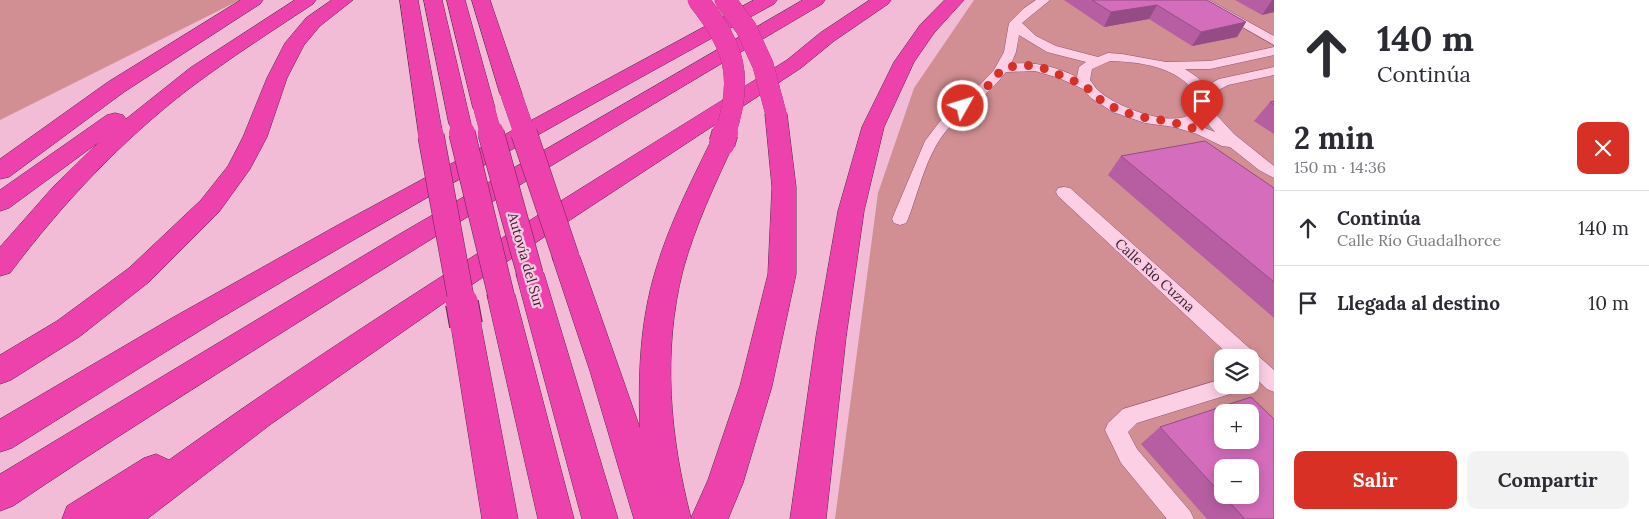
<!DOCTYPE html>
<html lang="es">
<head>
<meta charset="utf-8">
<style>
	:root { --surface:#fff; --page:#f2f2f3; --text:#2b2b33; --muted:#7c7c81; --line:#e1e1e2; --accent:#d93025 }
	body { margin:0; font-family:Lora,serif; background:var(--page); color:var(--text); height:100vh; display:flex; flex-direction:column; font-size:19px; white-space:nowrap }
	* { box-sizing:border-box; margin:0 }
	p { font-size:16px; color:var(--muted) }
	.icon { flex:none; width:28px; height:28px; fill:none; stroke:currentColor; stroke-width:2; stroke-linecap:round; stroke-linejoin:round }
	.map { position:relative; flex:1; overflow:hidden }
	.panel { display:flex; flex-direction:column; background:var(--surface); width:375px }
	.panel>* { flex:none }
	.guide { background:#fff; color:var(--text); overflow:hidden }
	.buttons { position:absolute; left:1214px; top:349px; display:grid; gap:10px }
	.buttons a { display:grid; place-items:center; width:45px; height:45px; border-radius:10px; background:var(--surface); box-shadow:0 2px 12px #0003; font-size:25px }
	.pin { position:absolute; display:grid; place-items:center; width:42px; height:42px; color:#fff; margin:-51px -21px; border-radius:50% 50% 50% 0; rotate:-45deg; box-shadow:0 0 5px #0007 }
	.pin .icon { rotate:45deg }
	.me { position:absolute; width:55px; margin:-28px; rotate:51deg; stroke-linejoin:round; filter:drop-shadow(0 0 4px #0008) }
	.turn { display:flex; align-items:center; gap:18px; height:105px; padding:0 20px; font-size:22px }
	.turn .icon { width:65px; height:65px; stroke-width:2.5 }
	.turn b { display:block; font-size:35px; line-height:42px }
	.round { display:grid; place-items:center; flex:none; width:52px; height:52px; border-radius:10px; background:var(--page) }
	.head { display:flex; align-items:center; justify-content:space-between; height:85px; padding:0 20px }
	h1 { font-size:30px; font-weight:700; line-height:38px }
	.cta { display:flex; gap:10px; margin-top:auto; padding:10px 20px }
	.cta a { flex:1; height:58px; border-radius:10px; background:var(--accent); color:#fff; font-size:20px; font-weight:700; line-height:58px; text-align:center }
	.cta a+a { background:var(--page); color:var(--text) }
	ul { padding:0; list-style:none }
	li { display:flex; align-items:center; gap:15px; height:75px; padding:0 20px; border-top:1px solid var(--line) }
	li div { flex:1 }
	li b { display:block; font-size:19px }
	li em { font-style:normal }
	main { display:flex; flex:1; min-height:0 }
	.map>svg:first-child { display:block }
	.green { fill:#d18f93; fill-rule:evenodd }
	.lines { fill:none; stroke-linecap:round; stroke-linejoin:round }
	.minor-casing { stroke:#8c5378; stroke-width:1 }
	.motorway-casing { stroke:#58294b; stroke-width:1 }
	.minor { fill:#fccfe5; fill-rule:evenodd }
	.motorway { fill:#ed41ac; fill-rule:evenodd }
	.motorway-bridge-far2-casing { stroke:#58294b; stroke-width:21; stroke-linecap:butt }
	.motorway-bridge-far1-casing { stroke:#58294b; stroke-width:27; stroke-linecap:butt }
	.motorway-bridge-casing { stroke:#58294b; stroke-width:34; stroke-linecap:butt }
	.motorway-bridge-far2 { stroke:#ed41ac; stroke-width:21 }
	.motorway-bridge-far1 { stroke:#ed41ac; stroke-width:26 }
	.motorway-bridge { stroke:#ed41ac; stroke-width:32 }
	.wall { fill:#b75ea3 }
	.shaded-wall { fill:#954c84 }
	.building { fill:#d56dbd; stroke:#954c84; fill-rule:evenodd }
	.route { stroke:#d93025; stroke-width:9; stroke-dasharray:0 16.2 }
	.labels { text-anchor:middle; dominant-baseline:central; stroke-width:4.5; stroke-linejoin:round; paint-order:stroke }
	.street-label { font-size:14px; fill:#391a30; stroke:#f9cce1 }
</style>
</head>
<body>
<main>
<div class="map">
<svg width="1274" height="519" viewBox="0 0 1274 519">
	<rect width="100%" height="100%" fill="#f2bcd6"/>
	<g class="green">
		<polygon points="0,0 240,0 0,120"/>
		<path d="M974,0H1274V519H835L878,193L914,88ZM1222,358H1250V385H1222ZM1222,412H1250V440H1222ZM1222,468H1250V495H1222Z"/>
	</g>
	<g class="lines">
		<g class="minor-casing">
			<g id="minor">
				<path d="M1036,0H1050L1022,23L1036,36L1056,46L1098,57L1108,53L1122,54L1166,62L1210,61L1274,47V55L1210,69H1185L1197,77L1206,86L1219,79L1274,67V75L1228,85L1211,94L1216,103L1211,109L1234,134L1274,166V178L1259,170L1230,147L1222,146L1197,134L1174,127L1145,123L1113,112L1091,98L1083,89L1059,78L1035,71L1006,72C989,95 964,110 946,131C926,155 919,191 908,219L906,223L900,225L894,223L892,219L925,141L944,116L976,89L994,70L1004,52L1009,23L1023,9ZM1019,35L1047,52L1086,62L1079,67L1077,77C1056,67 1035,61 1011,64L1016,52ZM1110,61C1146,62 1184,68 1202,103C1199,106 1195,112 1191,114C1171,128 1117,107 1100,92C1096,89 1093,84 1090,80L1092,69ZM1203,118L1215,132L1192,123L1201,121Z"/>
				<polygon points="1195,0 1209,0 1274,36 1274,45"/>
				<polygon points="1064,187 1070,188 1274,370 1274,392 1267,389 1250,373 1250,358 1232,358 1058,196 1056,192 1058,188"/>
				<polygon points="1222,379 1222,385 1243,385 1240,391 1137,423 1128,432 1137,449 1190,511 1194,519 1167,519 1121,463 1105,430 1108,423 1123,409"/>
			</g>
		</g>
		<g class="motorway-casing">
			<g id="motorway">
				<polygon points="241,0 263,0 260,4 124,92 9,177 0,179 0,159 108,82"/>
				<path d="M295,0H316L313,4C272,31 230,58 190,88C121,141 62,204 10,273L0,276V247L53,187L99,142L9,208L0,211V190L107,115L115,113L123,115L126,119L190,68Z"/>
				<polygon points="332,0 353,0 320,26 304,45 287,78 267,137 250,169 219,212 149,282 79,337 11,380 0,384 0,355 57,321 129,268 201,200 228,166 243,137 267,78 285,43 306,18"/>
				<polygon points="400,0 418,0 443,136 439,141 431,143 423,141 419,136"/>
				<polygon points="424,0 442,0 471,124 468,129 460,131 452,129 449,124"/>
				<polygon points="447,0 465,0 495,108 492,113 484,115 476,113 473,108"/>
				<polygon points="472,0 490,0 522,94 519,99 511,100 503,99 500,94"/>
				<path d="M754,0H777L774,4C588,106 402,210 219,319C150,361 81,405 12,448L0,452V419L172,318L338,225Z"/>
				<path d="M803,0H825L822,4C642,110 463,218 286,330C195,388 103,445 13,506L0,511V474L398,235Z"/>
				<path d="M870,0H891L888,4L834,41L801,68L444,303L271,424L147,519H62L67,506L144,458L156,454L169,460C369,317 579,190 787,60L820,33Z"/>
				<polygon points="945,0 964,0 934,33 914,62 884,127 864,211 846,337 826,519 790,519 816,337 838,211 862,127 894,62 920,25"/>
				<path d="M776,107L784,109L787,114L796,187V274L772,386L743,483L728,519H634L590,371L552,257L556,250L566,247L576,250L580,257L640,428C638,374 640,321 656,269C669,225 690,184 710,143L714,138L722,136L730,138L734,143C715,184 695,226 683,270C662,352 670,437 691,518L708,480L740,386L768,274L772,187L765,114L768,109Z"/>
				<polygon points="530,264 540,267 544,274 618,519 582,519 516,274 520,267"/>
				<polygon points="501,284 511,287 515,295 574,519 538,519 487,295 491,287"/>
				<polygon points="466,313 477,317 481,325 518,519 482,519 451,325 455,317"/>
			</g>
		</g>
		<use href="#minor" class="minor"/>
		<use href="#motorway" class="motorway"/>
		<g class="motorway-bridge-far2-casing">
			<g id="motorway-bridge-far2">
				<path d="M698,0C735,46 744,78 725,134"/>
				<polyline points="725,0 746,28 763,65 776,114"/>
				<polyline points="511,94 525,134"/>
				<polyline points="484,108 491,134"/>
				<polyline points="460,124 463,134"/>
			</g>
		</g>
		<g class="motorway-bridge-far1-casing">
			<g id="motorway-bridge-far1">
				<polyline points="462,133 501,295"/>
				<polyline points="491,133 530,274"/>
				<polyline points="524,133 566,257"/>
				<polyline points="431,136 462,304"/>
				<polyline points="722,143 725,133"/>
			</g>
		</g>
		<g class="motorway-bridge-casing">
			<polyline id="motorway-bridge" points="462,303 466,325"/>
		</g>
		<use href="#motorway-bridge-far2" class="motorway-bridge-far2"/>
		<use href="#motorway-bridge-far1" class="motorway-bridge-far1"/>
		<use href="#motorway-bridge" class="motorway-bridge"/>
	</g>
	<g class="wall">
		<polygon points="1064,0 1207,0 1246,22 1237,37 1192,46 1149,19 1104,27"/>
		<polygon points="1235,0 1274,0 1274,12 1262,15"/>
		<polygon points="1274,101 1274,134 1254,121 1270,102"/>
		<polygon points="1121,156 1274,188 1274,318 1108,175"/>
		<polygon points="1160,427 1274,519 1207,519 1141,444"/>
	</g>
	<g class="shaded-wall">
		<polygon points="1272,0 1274,0 1274,12 1262,15"/>
		<polygon points="1157,5 1149,19 1104,27 1111,12"/>
		<polygon points="1246,22 1237,37 1192,46 1201,32"/>
	</g>
	<g class="building">
		<polygon points="1092,0 1207,0 1246,22 1201,32 1157,5 1111,12"/>
		<polygon points="1274,101 1274,105 1270,102"/>
		<polygon points="1205,141 1274,188 1274,282 1121,156"/>
		<path d="M1251,397L1274,419V519H1245L1223,495H1250V468H1222V495L1160,427ZM1222,412H1250V440H1222Z"/>
	</g>
	<g class="lines">
		<polyline class="route" points="963,106 990,84 1002,69 1019,65 1038,66 1048,70 1084,85 1103,102 1119,110 1136,116 1172,122 1202,131"/>
	</g>
	<g class="labels">
		<g class="street-label">
			<text transform="translate(526 260) rotate(74)">Autovía del Sur</text>
			<text transform="translate(1155 275) rotate(42)">Calle Río Cuzna</text>
		</g>
	</g>
</svg>
<div class="buttons">
<a><svg class="icon" aria-label="layers" viewBox="0 0 24 24"><path d="M12 4l9 5-9 5-9-5zM3 14l9 5 9-5"/></svg></a>
<a>+</a>
<a>−</a>
</div>
<div class="pin" style="left:1202px;top:131px;background:#d93025"><svg class="icon" aria-label="arrive" viewBox="0 0 24 24"><path d="M6 21V4h12l-3 4 3 4H6"/></svg></div>
<svg class="me" style="left:963px;top:106px" viewBox="-20 -20 40 40"><circle r="17" fill="#d93025" stroke="#fff" stroke-width="3"/><path d="M0-11L8 9 0 5-8 9z" fill="#fff"/></svg>
</div>
<section class="panel">
<div class="guide">
<div class="turn"><svg class="icon" aria-label="ahead" viewBox="0 0 24 24"><path d="M12 20V5M6 11l6-6 6 6"/></svg><div><b>140 m</b>Continúa</div></div>
</div>
<div class="head"><div><h1>2 min</h1><p>150 m · 14:36</p></div><a class="round" style="background:#d93025;color:#fff"><svg class="icon" aria-label="close" viewBox="0 0 24 24"><path d="M6 6l12 12M18 6L6 18"/></svg></a></div>
<ul>
<li><svg class="icon" aria-label="ahead" viewBox="0 0 24 24"><path d="M12 20V5M6 11l6-6 6 6"/></svg><div><b>Continúa</b><p>Calle Río Guadalhorce</p></div><em>140 m</em></li>
<li><svg class="icon" aria-label="arrive" viewBox="0 0 24 24"><path d="M6 21V4h12l-3 4 3 4H6"/></svg><div><b>Llegada al destino</b></div><em>10 m</em></li>
</ul>
<div class="cta"><a>Salir</a><a>Compartir</a></div>
</section>
</main>
</body>
</html>
